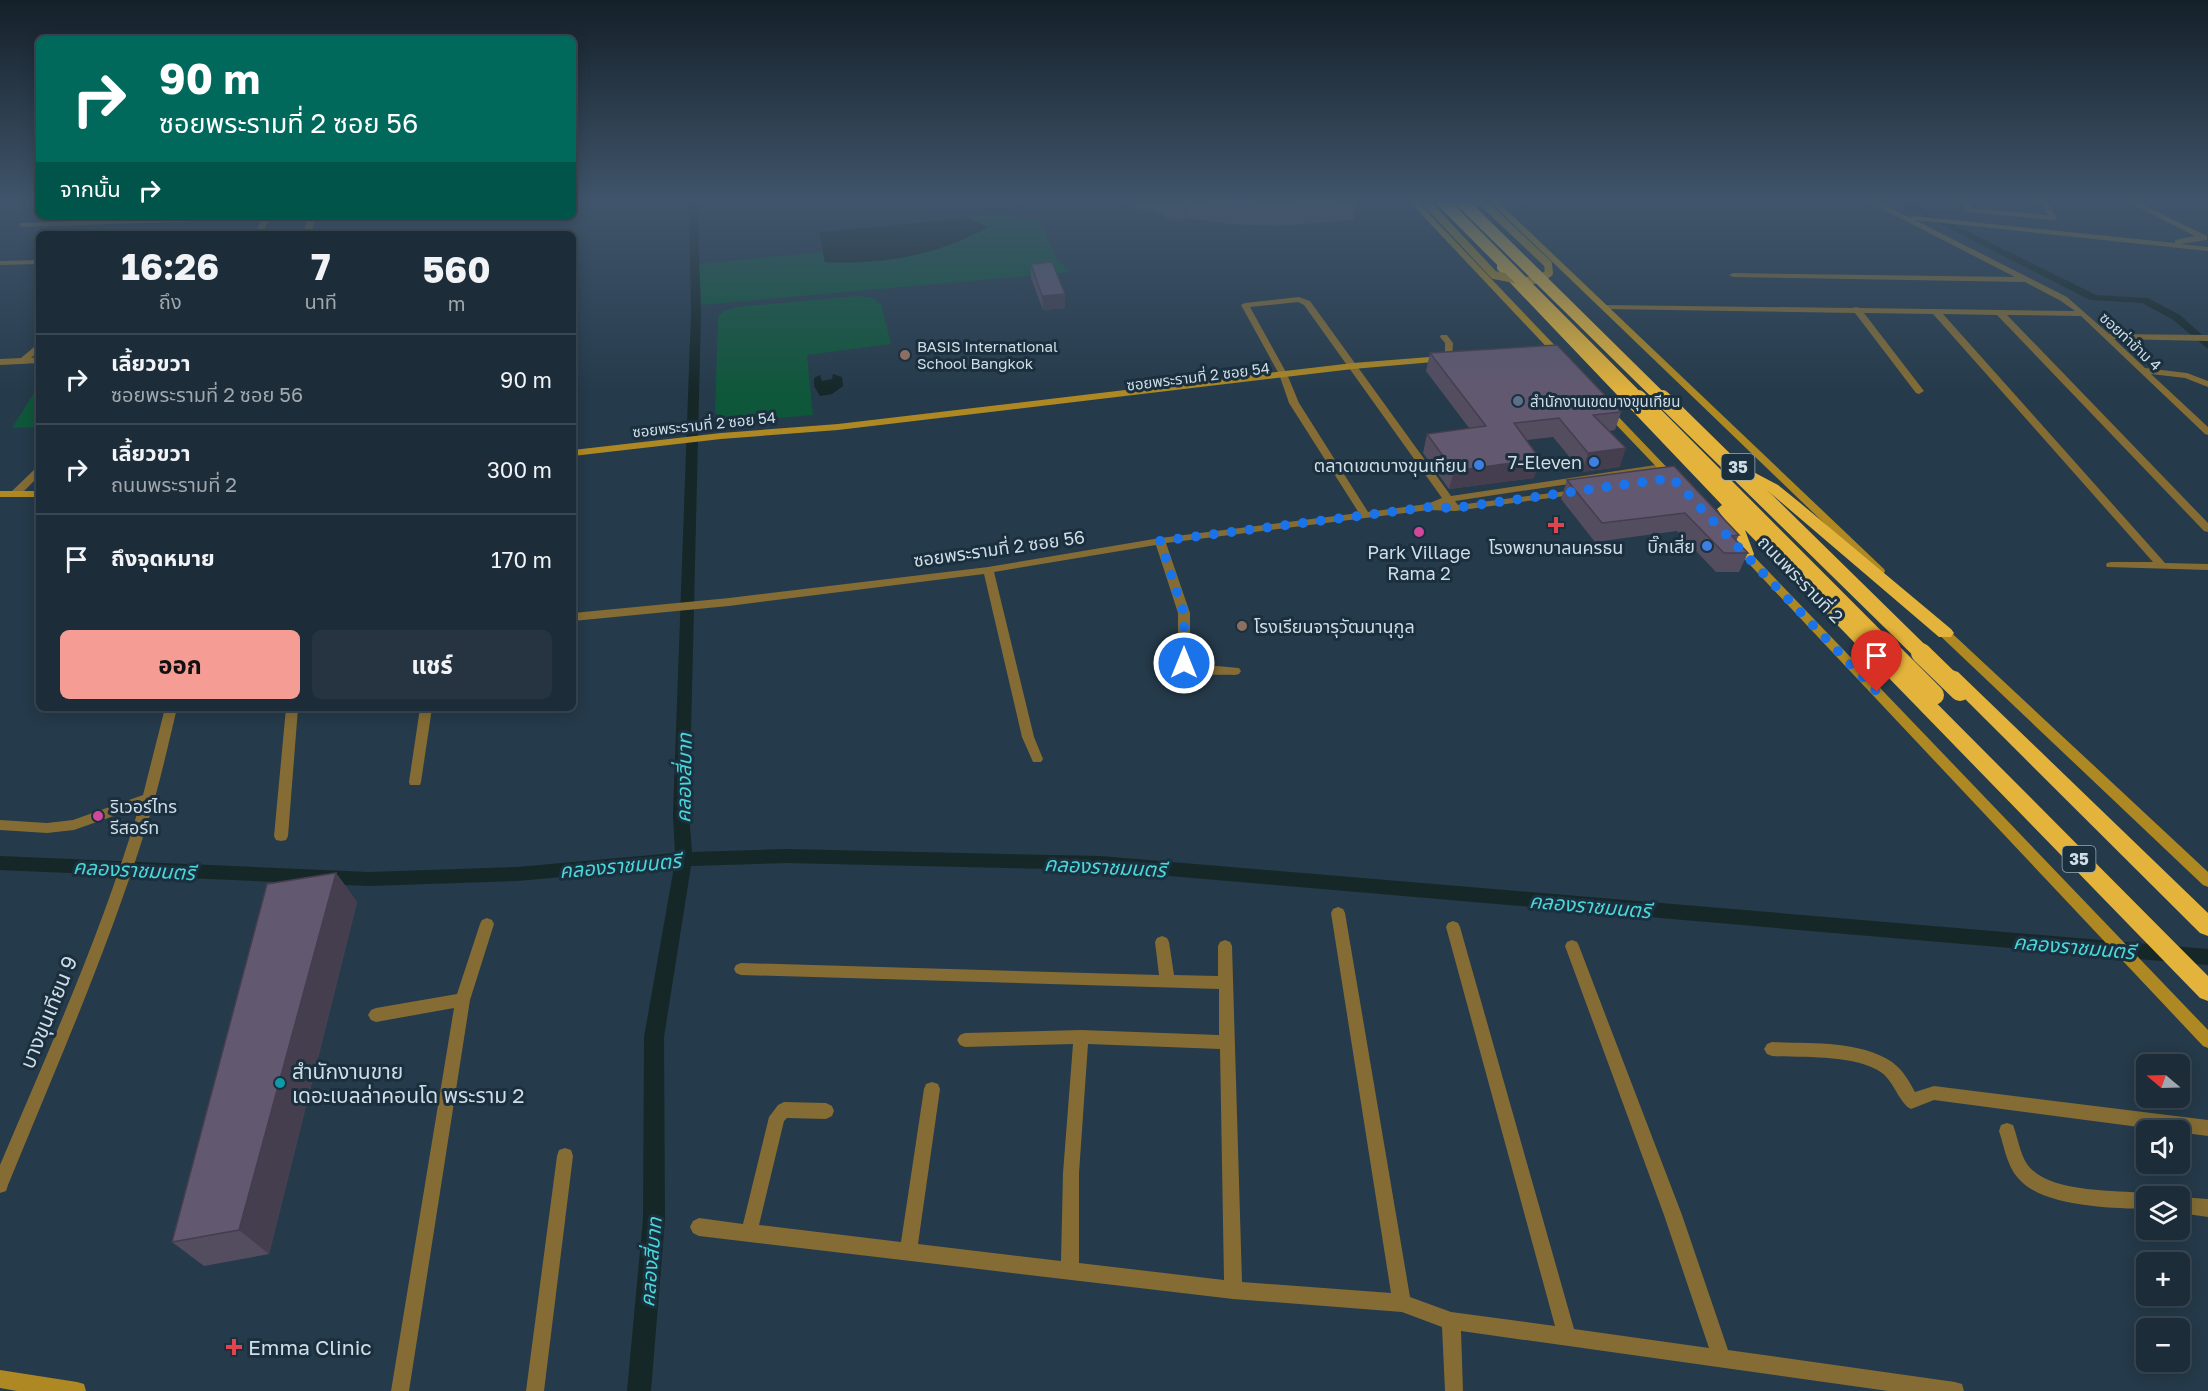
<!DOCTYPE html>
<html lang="th">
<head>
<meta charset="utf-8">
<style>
	:root { --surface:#1c2c38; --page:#253440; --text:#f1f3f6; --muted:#a0a7ae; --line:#3a4853; --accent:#f59c94 }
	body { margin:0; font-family:"Golos Text","Noto Sans Thai",sans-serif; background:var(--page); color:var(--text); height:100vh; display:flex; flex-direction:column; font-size:22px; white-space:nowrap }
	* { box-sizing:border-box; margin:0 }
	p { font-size:20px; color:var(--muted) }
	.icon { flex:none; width:33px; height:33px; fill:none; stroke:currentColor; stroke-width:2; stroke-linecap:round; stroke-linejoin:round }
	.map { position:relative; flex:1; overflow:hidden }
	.sheet { position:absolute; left:36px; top:231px; width:540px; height:480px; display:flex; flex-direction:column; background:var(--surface); border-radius:9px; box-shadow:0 3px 15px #0003,0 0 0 2px var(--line) }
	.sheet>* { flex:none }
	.hud { position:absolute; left:36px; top:36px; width:540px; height:183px; border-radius:9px; box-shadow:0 3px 15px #0003,0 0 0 2px var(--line); background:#00695c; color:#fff; overflow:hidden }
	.needle { width:39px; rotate:289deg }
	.controls { position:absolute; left:2136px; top:1054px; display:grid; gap:12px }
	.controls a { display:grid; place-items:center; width:54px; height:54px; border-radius:9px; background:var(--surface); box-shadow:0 3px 15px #0003,0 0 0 2px var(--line); font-size:30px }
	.pin { position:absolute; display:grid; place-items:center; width:51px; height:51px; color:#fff; margin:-62px -26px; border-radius:50% 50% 50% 0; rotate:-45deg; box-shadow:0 0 6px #0007 }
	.pin .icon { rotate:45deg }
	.me { position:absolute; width:66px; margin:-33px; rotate:0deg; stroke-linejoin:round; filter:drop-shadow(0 0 4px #0008) }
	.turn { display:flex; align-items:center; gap:21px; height:126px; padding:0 24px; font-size:27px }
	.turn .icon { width:78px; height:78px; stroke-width:2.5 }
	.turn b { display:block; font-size:42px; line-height:51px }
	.then { display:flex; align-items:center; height:57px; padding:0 24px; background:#0003; gap:12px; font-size:22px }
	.eta { display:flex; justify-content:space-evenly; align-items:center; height:102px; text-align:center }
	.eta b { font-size:36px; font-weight:700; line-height:42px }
	.cta { display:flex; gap:12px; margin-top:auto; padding:12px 24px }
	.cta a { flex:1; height:69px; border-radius:9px; background:var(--accent); color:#111; font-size:24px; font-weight:700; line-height:69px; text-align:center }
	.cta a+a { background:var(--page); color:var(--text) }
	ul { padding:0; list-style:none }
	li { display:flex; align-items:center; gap:18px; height:90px; padding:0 24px; border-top:2px solid var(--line) }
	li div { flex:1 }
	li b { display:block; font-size:22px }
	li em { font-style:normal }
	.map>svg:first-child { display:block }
	.green { fill:#0f573a }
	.water { fill:#152727 }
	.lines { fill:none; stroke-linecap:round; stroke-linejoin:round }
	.canal { fill:#152727; fill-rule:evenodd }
	.street { fill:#846c34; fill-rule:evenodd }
	.secondary { fill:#ae8822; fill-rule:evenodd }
	.highway { fill:#e3b33b; fill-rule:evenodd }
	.secondary-bridge { stroke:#ae8822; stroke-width:8 }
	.highway-bridge-far2 { stroke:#e3b33b; stroke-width:12 }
	.highway-bridge-far1 { stroke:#e3b33b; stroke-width:16 }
	.highway-bridge { stroke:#e3b33b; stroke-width:20 }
	.wall { fill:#544d60 }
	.shaded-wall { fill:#453e4e }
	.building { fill:#625970; stroke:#453e4e; stroke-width:1.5 }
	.route { stroke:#1a73e8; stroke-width:10; stroke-dasharray:0 18 }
	.education-dot { fill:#8d6e63; stroke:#1b303f; stroke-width:2 }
	.service-dot { fill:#5c6f8a; stroke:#1b303f; stroke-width:2 }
	.shop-dot { fill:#3f7fe0; stroke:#1b303f; stroke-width:2 }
	.health-dot { fill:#e0444e; stroke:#1b303f; stroke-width:2 }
	.hotel-dot { fill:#d1479c; stroke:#1b303f; stroke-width:2 }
	.culture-dot { fill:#0f9aa8; stroke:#1b303f; stroke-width:2 }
	.labels { text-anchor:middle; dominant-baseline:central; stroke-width:6; stroke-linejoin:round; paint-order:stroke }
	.far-street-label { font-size:15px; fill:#d0dde7; stroke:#1b303f }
	.far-poi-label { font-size:15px; fill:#d0dde7; stroke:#1b303f; text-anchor:start }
	.shield { fill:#1b303f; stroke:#9aa9b5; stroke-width:1.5 }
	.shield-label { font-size:16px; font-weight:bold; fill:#d0dde7 }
	.poi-label { font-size:18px; fill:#d0dde7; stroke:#1b303f; text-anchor:end }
	.street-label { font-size:18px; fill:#d0dde7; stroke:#1b303f }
	.water-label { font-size:20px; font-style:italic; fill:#4ad7da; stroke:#1b303f }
	.near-street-label { font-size:21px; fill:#d0dde7; stroke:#1b303f }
	.near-poi-label { font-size:21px; fill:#d0dde7; stroke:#1b303f; text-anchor:start }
</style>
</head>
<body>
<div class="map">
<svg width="2208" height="1391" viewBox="0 0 2208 1391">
	<rect width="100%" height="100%" fill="#253a4a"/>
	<g class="green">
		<polygon points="1000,214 1039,221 1057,260 1071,272 701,305 699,264 822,252 819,232"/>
		<polygon points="858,296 873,298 881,304 891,344 807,355 813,415 733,422 715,413 718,317 724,311 737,307"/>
		<polygon points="39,385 39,427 12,428"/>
	</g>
	<g class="water">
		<path d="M969,218L988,227C940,255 881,265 825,262L819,232Z"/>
		<polygon points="833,374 842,377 843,386 832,394 820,396 814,386 814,378 820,375 822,381 832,379"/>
	</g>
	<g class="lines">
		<g class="canal">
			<polygon points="689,199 697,199 701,312 689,815 692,852 786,849 1100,856 2208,949 2208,965 1100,870 786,863 691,866 664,1037 665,1219 651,1391 627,1391 643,1219 644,1037 674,867 517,881 369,886 0,870 0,856 369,872 517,867 675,853 673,815 691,312"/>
			<polygon points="1891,199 1902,199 2096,295 2148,298 2180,315 2208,340 2208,349 2172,319 2142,303 2090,300"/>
		</g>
		<g class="street">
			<polygon points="1863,199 1872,199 1910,218 1914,216 2175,243 2175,240 2195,236 2122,199 2131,199 2207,236 2207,240 2180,244 2208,247 2208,251 1915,220 2067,297 2109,334 2208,335 2208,341 2114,339 2145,368 2187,373 2208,381 2208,387 2185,378 2151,374 2208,427 2208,435 2205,434 2081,316 2007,315 2208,523 2208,532 2204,531 1997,315 1943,314 2165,563 2208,564 2208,570 2107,567 2106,565 2107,563 2111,562 2153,562 1933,314 1864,313 1924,391 1919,394 1916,393 1855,313 1604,309 1600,307 1604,305 1852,308 1856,307 1860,308 2075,311 2061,301 2025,282 1733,277 1729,275 1733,273 2015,277"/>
			<polygon points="1959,199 1967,199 1972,208 2048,215 2038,199 2046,199 2057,218 2053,220 1969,212 1966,212"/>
			<polygon points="2201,199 2208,199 2208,201 2202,201"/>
			<polygon points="210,216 275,216 269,218 263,234 255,234 261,219 22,227 18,225 22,223"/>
			<polygon points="308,216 316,216 311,234 303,234"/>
			<polygon points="39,260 39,264 0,265 0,261 2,261"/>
			<path d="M1299,297L1310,301L1451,496L1662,464L1667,467L1662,470L1455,501L1458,505L1583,489V493L1579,494L1455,511L1429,510L1166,543L1190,613V661L1194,664L1239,668L1241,671L1239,674L1235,675C1217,674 1190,678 1178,663V613L1156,545L994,572L1034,737L1043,759L1041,762H1033L1022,737L984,574L729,606L573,621V613L729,598L988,567L1160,538L1359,513L1289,403L1279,374L1241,305L1245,303ZM1298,302L1304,305L1442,498L1427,504L1368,512L1299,403L1287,374L1250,307Z"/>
			<polygon points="1441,335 1447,335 1453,343 1452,360 1445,358 1445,343 1440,337"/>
			<polygon points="39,343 39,351 31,358 39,357 39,363 0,365 0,359 21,358"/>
			<polygon points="39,467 39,476 19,496 11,496 11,492 36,468"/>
			<path d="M165,708H177C167,750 158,791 145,831C107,952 56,1068 8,1185L6,1191L0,1193V1165C50,1047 103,930 139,807L74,830L47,833L0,830V820L47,823L73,820L143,795Z"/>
			<polygon points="286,708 298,708 288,836 286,840 281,841 276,840 274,836"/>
			<polygon points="420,708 432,708 421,782 420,785 410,785 409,782"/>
			<path d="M1338,907L1343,909L1345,913L1410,1297L1451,1312L1555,1326L1446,927L1448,923L1453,921L1458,923L1460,927L1574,1329L1709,1348L1664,1215L1565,946L1567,942L1572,940L1577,942L1579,946L1682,1215L1728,1350L1955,1382L1962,1384L1964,1391H1888L1461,1331L1463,1391H1445L1442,1327L1402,1312L1233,1299L699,1236L693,1233L690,1227L693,1221L699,1218L743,1224L769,1117L778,1105L784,1102L826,1103L832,1106L834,1111L832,1116L826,1119L787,1118L784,1121L759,1225L901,1242L924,1089L926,1084L932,1082L938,1084L940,1089L918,1244L1061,1261L1063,1173L1073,1044L965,1047L960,1045L957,1040L960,1035L965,1033L1081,1030L1219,1035V989L741,975L736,973L734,969L736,965L741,963L1159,975L1155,942L1157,938L1162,936L1167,938L1169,942L1174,975L1218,976V946L1220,942L1225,940L1230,942L1232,946L1242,1282L1391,1293L1331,913L1333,909ZM1088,1044L1220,1049L1224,1280L1079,1263V1173Z"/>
			<polygon points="487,918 492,920 494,924 470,1000 409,1391 391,1391 454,1008 376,1022 371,1020 368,1015 371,1010 376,1008 457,994 480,924 482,920"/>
			<path d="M1772,1042C1810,1044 1859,1040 1892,1062C1903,1070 1909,1081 1915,1092L1934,1086L2208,1120V1136L1934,1100L1911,1109C1900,1104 1894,1082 1882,1073C1856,1054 1803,1058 1772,1056L1767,1054L1764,1049L1767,1044Z"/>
			<path d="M2007,1123L2013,1125C2018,1138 2020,1154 2027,1164C2047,1193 2114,1190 2146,1193L2153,1197H2146V1209C2111,1208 2042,1207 2018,1178C2007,1166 2004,1146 1999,1131L2001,1125Z"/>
			<polygon points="565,1148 571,1150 573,1156 544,1391 526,1391 557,1156 559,1150"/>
			<polygon points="2179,1197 2180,1197 2208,1199 2208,1217 2180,1213"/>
		</g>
		<g class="secondary">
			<polygon points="1407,199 1415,199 1563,354 1563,358 1557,358"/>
			<polygon points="1487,199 1495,199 1884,569 1885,571 1884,573 1876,573"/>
			<polygon points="1442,356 1445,357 1445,361 1353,369 838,430 721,439 573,456 573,450 721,433 838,424 1353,363"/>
			<polygon points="1607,407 1610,408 1675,476 1675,480 1669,480 1604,412 1602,410"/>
			<rect x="0" y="491" width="39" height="6"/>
			<polygon points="1740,545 1744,546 2208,1030 2208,1048 2203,1046 1736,550 1735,548 1736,546"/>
			<polygon points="1938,623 1942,624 2208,872 2208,887 2203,885 1934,630 1932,627 1934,624"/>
			<polygon points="0,1370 77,1382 84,1384 86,1391 17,1391 0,1388"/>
		</g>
		<g class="highway">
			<polygon points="1497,265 1505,265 1629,394 2208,976 2208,1001 2200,998 1745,530 1754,554 1752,558 1740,558 1727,523 1717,509 1722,505 1497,269"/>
			<polygon points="1742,466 1778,485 1799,502 1951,629 1954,633 1951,637 1939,637 1768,491 1737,473 1735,470"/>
			<polygon points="1952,670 1958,672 2208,913 2208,936 2200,933 1946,680 1943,676 1946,672"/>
		</g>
		<polyline class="secondary-bridge" points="1423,199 1494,275 1525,281 1540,279 1549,273 1548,264 1479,199"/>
		<g class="highway-bridge-far2">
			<polyline points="1440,199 1640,400"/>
			<polyline points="1459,199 1663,400"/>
		</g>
		<g class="highway-bridge-far1">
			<polyline points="1638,398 1893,654"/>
			<polyline points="1662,398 1923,654"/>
		</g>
		<g class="highway-bridge">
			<polyline points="1892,653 1934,695"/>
			<polyline points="1921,653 1960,691"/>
		</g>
	</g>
	<g class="wall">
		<polygon points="1116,199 1355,199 1356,203 1353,220 1276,226 1229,224 1186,218 1183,221 1165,218 1165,215 1136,208"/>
		<polygon points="1031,264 1065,308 1043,310 1031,278"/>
		<polygon points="1430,353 1621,412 1615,430 1609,431 1620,467 1582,472 1553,437 1527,440 1534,478 1449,489 1423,453 1427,434 1469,428 1426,371"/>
		<polygon points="1674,466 1739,535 1736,541 1748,553 1739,572 1716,572 1677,531 1595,542 1561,499 1567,480"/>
		<polygon points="336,873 357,902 269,1254 204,1266 172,1242"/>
	</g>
	<g class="shaded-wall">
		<polygon points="1186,201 1186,218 1183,221 1184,204"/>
		<polygon points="1065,294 1065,308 1043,310 1042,296"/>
		<polygon points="1626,448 1620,467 1582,472 1588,453"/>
		<polygon points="1540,459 1534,478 1449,489 1454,471"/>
		<polygon points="336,873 357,902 269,1254 239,1230"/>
	</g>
	<g class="building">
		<polygon points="1168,199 1355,199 1356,203 1278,209 1230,207 1186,201 1184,204 1166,201"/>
		<polygon points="1052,262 1065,294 1042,296 1031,264"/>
		<polygon points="1557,345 1621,412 1593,415 1626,448 1588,453 1559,418 1514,423 1540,459 1454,471 1427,434 1486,426 1430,353"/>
		<polygon points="1674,466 1739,535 1732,536 1748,553 1724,553 1685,513 1602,523 1567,480"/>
		<polygon points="336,873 239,1230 172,1242 267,884"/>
	</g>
	<linearGradient id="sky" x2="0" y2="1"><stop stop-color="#142029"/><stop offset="0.51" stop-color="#40556b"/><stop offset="1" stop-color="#40556b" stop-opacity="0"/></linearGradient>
	<rect width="2208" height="394" fill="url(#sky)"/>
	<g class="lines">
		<polyline class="route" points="1184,663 1184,613 1160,541 1430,507 1455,508 1672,478 1877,692"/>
	</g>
	<g class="education-dot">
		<circle cx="905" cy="355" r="6"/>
		<circle cx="1242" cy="626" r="6"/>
	</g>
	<circle class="service-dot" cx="1518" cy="401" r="6"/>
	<g class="shop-dot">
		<circle cx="1594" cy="462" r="6"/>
		<circle cx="1479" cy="465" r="6"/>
		<circle cx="1707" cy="546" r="6"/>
	</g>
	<g class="health-dot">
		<path d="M1553 516h6v6h6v6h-6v6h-6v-6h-6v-6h6z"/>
		<path d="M231 1338h6v6h6v6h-6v6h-6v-6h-6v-6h6z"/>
	</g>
	<g class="hotel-dot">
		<circle cx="1419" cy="532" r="6"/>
		<circle cx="98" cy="816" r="6"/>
	</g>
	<circle class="culture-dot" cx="280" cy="1083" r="6"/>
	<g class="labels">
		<g class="far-street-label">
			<text transform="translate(2131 341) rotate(43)">ซอยท่าข้าม 4</text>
			<text transform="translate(1198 376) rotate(-7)">ซอยพระรามที่ 2 ซอย 54</text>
			<text transform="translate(704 424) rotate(-6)">ซอยพระรามที่ 2 ซอย 54</text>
		</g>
		<g class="far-poi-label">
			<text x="917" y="346">BASIS International<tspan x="917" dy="17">School Bangkok</tspan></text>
			<text x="1530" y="401">สำนักงานเขตบางขุนเทียน</text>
		</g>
		<g class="shield">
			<rect x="1721.5" y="454" width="33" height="26" rx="4.5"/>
			<rect x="2062.5" y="846" width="33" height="26" rx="4.5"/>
		</g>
		<g class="shield-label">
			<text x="1738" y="467">35</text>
			<text x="2079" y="859">35</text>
		</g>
		<g class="poi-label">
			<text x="1582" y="462">7-Eleven</text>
			<text x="1467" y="465">ตลาดเขตบางขุนเทียน</text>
			<text x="1695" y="546">บิ๊กเสี่ย</text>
			<text x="1556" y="547" text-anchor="middle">โรงพยาบาลนครธน</text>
			<text x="1419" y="552" text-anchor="middle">Park Village<tspan x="1419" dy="21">Rama 2</tspan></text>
			<text x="1254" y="626" text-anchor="start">โรงเรียนจารุวัฒนานุกูล</text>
			<text x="110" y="806" text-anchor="start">ริเวอร์ไทร<tspan x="110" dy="21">รีสอร์ท</tspan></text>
		</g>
		<g class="street-label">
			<text transform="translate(999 548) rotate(-8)">ซอยพระรามที่ 2 ซอย 56</text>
			<text transform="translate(1801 579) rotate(46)">ถนนพระรามที่ 2</text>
		</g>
		<g class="water-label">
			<text transform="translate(683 778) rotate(-89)">คลองสี่บาท</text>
			<text transform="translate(620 865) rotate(-5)">คลองราชมนตรี</text>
			<text transform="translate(1105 866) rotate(3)">คลองราชมนตรี</text>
			<text transform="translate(134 869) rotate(3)">คลองราชมนตรี</text>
			<text transform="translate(1590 905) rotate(5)">คลองราชมนตรี</text>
			<text transform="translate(2074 946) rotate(5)">คลองราชมนตรี</text>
			<text transform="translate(650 1262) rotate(-85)">คลองสี่บาท</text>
		</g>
		<g class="near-street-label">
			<text transform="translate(48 1012) rotate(-68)">บางขุนเทียน 9</text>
		</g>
		<g class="near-poi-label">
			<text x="292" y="1071">สำนักงานขาย<tspan x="292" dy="24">เดอะเบลล่าคอนโด พระราม 2</tspan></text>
			<text x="248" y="1347">Emma Clinic</text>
		</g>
	</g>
</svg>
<div class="controls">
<a><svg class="needle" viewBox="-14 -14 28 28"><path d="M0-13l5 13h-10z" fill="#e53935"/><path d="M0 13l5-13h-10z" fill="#a0a7ae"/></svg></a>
<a><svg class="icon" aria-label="sound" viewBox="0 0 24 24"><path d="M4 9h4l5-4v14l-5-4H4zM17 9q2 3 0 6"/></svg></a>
<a><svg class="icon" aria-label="layers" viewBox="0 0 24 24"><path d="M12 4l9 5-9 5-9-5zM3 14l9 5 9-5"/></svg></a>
<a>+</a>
<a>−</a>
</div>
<div class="pin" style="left:1877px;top:692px;background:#d93025"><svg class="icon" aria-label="arrive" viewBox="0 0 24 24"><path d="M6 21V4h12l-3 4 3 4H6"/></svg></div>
<svg class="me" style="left:1184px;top:663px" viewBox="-20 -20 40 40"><circle r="17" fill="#1a73e8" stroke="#fff" stroke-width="3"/><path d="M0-11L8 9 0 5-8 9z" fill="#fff"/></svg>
<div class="hud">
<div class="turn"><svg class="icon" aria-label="right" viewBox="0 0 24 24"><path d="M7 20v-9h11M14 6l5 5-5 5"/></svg><div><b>90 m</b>ซอยพระรามที่ 2 ซอย 56</div></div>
<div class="then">จากนั้น<svg class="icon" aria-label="right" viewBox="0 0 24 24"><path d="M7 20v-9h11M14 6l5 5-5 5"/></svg></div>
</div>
<section class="sheet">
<div class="eta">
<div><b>16:26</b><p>ถึง</p></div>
<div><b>7</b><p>นาที</p></div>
<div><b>560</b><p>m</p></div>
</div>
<ul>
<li><svg class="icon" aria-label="right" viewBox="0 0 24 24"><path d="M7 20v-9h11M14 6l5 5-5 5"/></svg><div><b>เลี้ยวขวา</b><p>ซอยพระรามที่ 2 ซอย 56</p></div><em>90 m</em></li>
<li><svg class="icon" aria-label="right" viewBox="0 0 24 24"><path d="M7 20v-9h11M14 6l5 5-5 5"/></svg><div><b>เลี้ยวขวา</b><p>ถนนพระรามที่ 2</p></div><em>300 m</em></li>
<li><svg class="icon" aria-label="arrive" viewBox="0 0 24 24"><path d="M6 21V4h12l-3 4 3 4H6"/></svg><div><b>ถึงจุดหมาย</b></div><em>170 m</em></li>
</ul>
<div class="cta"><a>ออก</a><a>แชร์</a></div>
</section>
</div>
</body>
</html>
